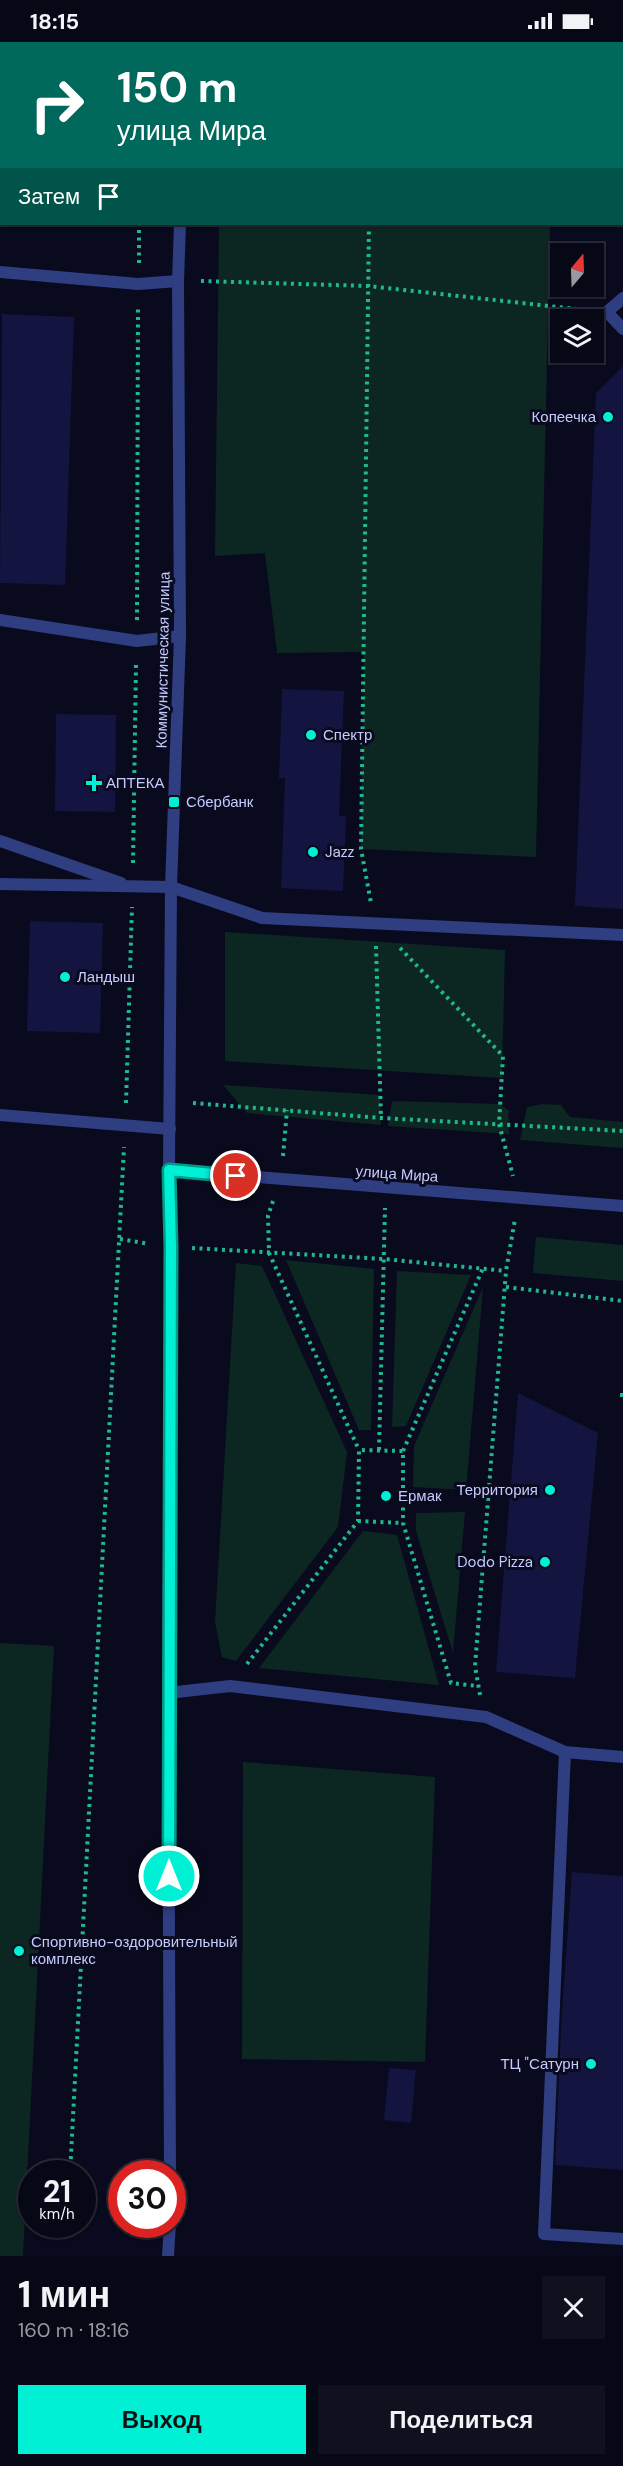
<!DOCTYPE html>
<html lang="ru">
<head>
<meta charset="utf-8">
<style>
	:root { --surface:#070816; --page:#10111f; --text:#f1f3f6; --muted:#989aa1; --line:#282935; --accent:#00f0d6 }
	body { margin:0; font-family:"DM Sans",sans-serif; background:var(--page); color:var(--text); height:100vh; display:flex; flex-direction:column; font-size:22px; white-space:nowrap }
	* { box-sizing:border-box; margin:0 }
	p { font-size:20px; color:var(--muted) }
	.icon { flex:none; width:33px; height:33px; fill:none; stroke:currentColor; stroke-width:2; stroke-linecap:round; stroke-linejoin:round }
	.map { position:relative; height:2214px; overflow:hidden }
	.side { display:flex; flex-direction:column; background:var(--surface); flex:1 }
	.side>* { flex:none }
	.banner { position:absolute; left:0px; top:0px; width:624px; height:183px; box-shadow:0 2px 4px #0004,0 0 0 2px var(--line); background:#00695c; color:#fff; overflow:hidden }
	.needle { width:39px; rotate:19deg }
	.controls { position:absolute; left:550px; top:201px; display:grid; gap:12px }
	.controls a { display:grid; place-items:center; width:54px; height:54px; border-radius:0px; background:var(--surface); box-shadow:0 2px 4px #0004,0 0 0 2px var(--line); font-size:30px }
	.speed { position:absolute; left:18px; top:2118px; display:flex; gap:12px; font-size:30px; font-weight:700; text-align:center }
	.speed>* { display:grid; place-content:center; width:78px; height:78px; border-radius:50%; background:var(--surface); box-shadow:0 2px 4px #0004,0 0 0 2px var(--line); line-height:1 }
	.speed small { font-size:15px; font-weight:400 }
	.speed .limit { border:9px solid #d22; background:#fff; color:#111 }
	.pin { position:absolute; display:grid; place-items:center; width:51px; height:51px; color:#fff; margin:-26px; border:3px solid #fff; border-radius:50%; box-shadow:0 2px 6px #0007 }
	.me { position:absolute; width:66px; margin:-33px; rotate:0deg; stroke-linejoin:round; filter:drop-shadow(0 0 4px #0008) }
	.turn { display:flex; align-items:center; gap:21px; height:126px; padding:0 18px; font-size:27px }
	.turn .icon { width:78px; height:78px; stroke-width:2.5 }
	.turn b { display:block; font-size:42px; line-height:51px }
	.then { display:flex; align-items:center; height:57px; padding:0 18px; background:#0003; gap:12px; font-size:22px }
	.round { display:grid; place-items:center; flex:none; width:63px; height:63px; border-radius:0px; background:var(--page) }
	.head { display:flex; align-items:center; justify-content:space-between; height:102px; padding:0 18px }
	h1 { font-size:36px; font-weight:800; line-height:45px }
	.action { display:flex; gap:12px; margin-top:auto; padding:12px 18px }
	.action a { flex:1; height:69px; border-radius:0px; background:var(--accent); color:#111; font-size:24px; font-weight:800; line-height:69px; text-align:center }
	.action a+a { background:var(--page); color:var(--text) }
	.status { display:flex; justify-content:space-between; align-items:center; height:42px; padding:0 30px; background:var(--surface); direction:ltr }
	.status svg { height:16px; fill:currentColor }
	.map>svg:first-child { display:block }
	.green { fill:#0c2721 }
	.building { fill:#131440 }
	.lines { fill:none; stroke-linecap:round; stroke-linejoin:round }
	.path { stroke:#20b88f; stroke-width:4; stroke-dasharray:3 4.5; stroke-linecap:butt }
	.service { stroke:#2f3d81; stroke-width:12 }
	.minor { stroke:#2f3d81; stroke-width:12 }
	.tertiary { stroke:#2f3d81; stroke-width:12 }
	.route-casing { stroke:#009c8b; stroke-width:15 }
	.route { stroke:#00f0d6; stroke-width:10 }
	.poi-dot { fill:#00f0d6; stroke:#090a1d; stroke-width:2 }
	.labels { text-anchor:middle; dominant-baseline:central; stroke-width:6; stroke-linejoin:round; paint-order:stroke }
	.poi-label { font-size:15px; fill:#c5cbff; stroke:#090a1d; text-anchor:start }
	.street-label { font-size:15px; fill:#c5cbff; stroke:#090a1d }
</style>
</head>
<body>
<div class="status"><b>18:15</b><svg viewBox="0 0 49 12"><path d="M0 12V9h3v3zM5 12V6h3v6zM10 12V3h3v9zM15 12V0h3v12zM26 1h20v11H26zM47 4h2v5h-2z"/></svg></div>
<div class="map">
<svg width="623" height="2214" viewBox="0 0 623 2214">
	<rect width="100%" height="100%" fill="#090a1d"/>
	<g class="green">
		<rect x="221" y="0" width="330" height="2"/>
		<polygon points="219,182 550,182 536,815 361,807 364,610 277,611 265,511 215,514"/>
		<polygon points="225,890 505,908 502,1036 225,1019"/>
		<polygon points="223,1043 380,1053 381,1083 247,1071"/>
		<polygon points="392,1059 500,1062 508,1068 509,1092 388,1084"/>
		<polygon points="543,1062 561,1063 570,1075 623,1080 623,1106 520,1098 527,1065"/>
		<polygon points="536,1195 623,1203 623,1239 533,1231"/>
		<polygon points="286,1218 374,1227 371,1388 359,1388"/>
		<polygon points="236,1221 262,1224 347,1410 338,1485 236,1619 222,1615 215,1580"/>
		<polygon points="397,1229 471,1233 406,1384 392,1385"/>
		<polygon points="483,1245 466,1448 413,1445 414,1404"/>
		<polygon points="465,1470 453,1611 416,1489 416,1471"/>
		<polygon points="363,1489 397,1493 439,1643 259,1626"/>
		<polygon points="0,1601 54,1604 23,2214 0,2214"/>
		<polygon points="243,1720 435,1735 425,2020 242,2017"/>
	</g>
	<g class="building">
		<polygon points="2,272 74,275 65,543 0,541"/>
		<polygon points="623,324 623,867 575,864 596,351"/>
		<polygon points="282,647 344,649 339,774 346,774 343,849 281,846 285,736 279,736"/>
		<polygon points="56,672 116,673 115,770 55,769"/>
		<polygon points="30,879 103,881 100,991 27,989"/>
		<polygon points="518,1351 598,1391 575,1636 496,1630"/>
		<polygon points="572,1830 623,1834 623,2128 555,2123 562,1968"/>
		<polygon points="389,2026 416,2028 411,2081 384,2078"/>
	</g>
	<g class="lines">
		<g class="path">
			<polyline points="141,2 141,0"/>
			<polyline points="372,2 372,0"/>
			<polyline points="369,182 361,807 371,861"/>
			<polyline points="139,221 139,182"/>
			<polyline points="201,239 368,244 585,268"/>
			<polyline points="137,578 138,265"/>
			<polyline points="133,821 136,622"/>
			<polyline points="376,904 381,1076"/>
			<polyline points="400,906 503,1014 499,1082 513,1134"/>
			<polyline points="126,1061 132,865"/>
			<polyline points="193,1061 381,1076 623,1089"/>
			<polyline points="283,1114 287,1068"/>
			<polyline points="273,1159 268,1174 269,1211 359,1408"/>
			<polyline points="120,1197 149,1202"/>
			<polyline points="192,1206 384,1217 506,1229"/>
			<polyline points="506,1245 623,1259"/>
			<polyline points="620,1353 623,1353"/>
			<polyline points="379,1408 385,1166"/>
			<polyline points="403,1409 483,1226"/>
			<polyline points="358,1479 403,1481"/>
			<polyline points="247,1622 358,1479 359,1408 403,1409 403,1481 451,1641 477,1644"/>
			<polyline points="480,1653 475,1624 506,1229 515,1177"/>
			<polyline points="70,2132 124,1105"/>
			<polyline points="67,2187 67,2182"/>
		</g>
		<g class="service">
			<polyline points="554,0 554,2"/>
			<polyline points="622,43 623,43"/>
			<polyline points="0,230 138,242 178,239"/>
			<polyline points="623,256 607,270 623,287"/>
			<polyline points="0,578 137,599 180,594"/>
			<polyline points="0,799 121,841"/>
			<polyline points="0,842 171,845 262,876 623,893"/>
			<polyline points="0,1073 170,1087"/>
			<polyline points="168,1651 230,1644 486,1675 565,1710 623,1715"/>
			<polyline points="565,1710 544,2192 623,2197"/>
		</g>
		<g class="minor">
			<polyline points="169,1128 171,1205 168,1651 170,2132"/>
			<polyline points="168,2214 170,2182"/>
		</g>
		<g class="tertiary">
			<polyline points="185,2 185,0"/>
			<polyline points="180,182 178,239 180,594 171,845 169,1128 623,1164"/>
		</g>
	</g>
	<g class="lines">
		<g class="route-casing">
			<polyline id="route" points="169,1834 171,1205 169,1128 236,1134"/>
		</g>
		<use href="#route" class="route"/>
	</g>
	<g class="poi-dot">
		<circle cx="608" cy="375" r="6"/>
		<circle cx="311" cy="693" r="6"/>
		<path d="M91 732h6v6h6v6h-6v6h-6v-6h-6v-6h6z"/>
		<rect x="168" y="754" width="12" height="12" rx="3"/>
		<circle cx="313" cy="810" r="6"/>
		<circle cx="65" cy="935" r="6"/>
		<circle cx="550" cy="1448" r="6"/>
		<circle cx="386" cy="1454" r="6"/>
		<circle cx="545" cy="1520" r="6"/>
		<circle cx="19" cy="1909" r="6"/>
		<circle cx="591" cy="2022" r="6"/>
	</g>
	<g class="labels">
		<g class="poi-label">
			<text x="596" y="375" text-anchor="end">Копеечка</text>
			<text x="323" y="693">Спектр</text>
			<text x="106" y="741">АПТЕКА</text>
			<text x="186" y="760">Сбербанк</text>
			<text x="325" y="810">Jazz</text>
			<text x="77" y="935">Ландыш</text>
			<text x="538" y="1448" text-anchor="end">Территория</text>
			<text x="398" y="1454">Ермак</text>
			<text x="533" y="1520" text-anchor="end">Dodo Pizza</text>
			<text x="31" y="1900">Спортивно-оздоровительный<tspan x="31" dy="17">комплекс</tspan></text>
			<text x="579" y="2022" text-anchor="end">ТЦ "Сатурн</text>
		</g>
		<g class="street-label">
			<text transform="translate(163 618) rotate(-89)">Коммунистическая улица</text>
			<text transform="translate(397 1132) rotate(4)">улица Мира</text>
		</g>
	</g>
</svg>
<div class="controls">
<a><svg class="needle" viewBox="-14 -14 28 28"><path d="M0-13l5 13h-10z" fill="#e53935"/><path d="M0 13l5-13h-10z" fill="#989aa1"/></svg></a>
<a><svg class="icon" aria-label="layers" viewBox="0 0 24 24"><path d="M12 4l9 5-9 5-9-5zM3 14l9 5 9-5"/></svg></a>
</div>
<div class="speed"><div>21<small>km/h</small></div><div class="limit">30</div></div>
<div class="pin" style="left:236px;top:1134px;background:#d93025"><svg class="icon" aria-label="arrive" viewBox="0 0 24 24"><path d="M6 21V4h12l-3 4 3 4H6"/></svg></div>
<svg class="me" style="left:169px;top:1834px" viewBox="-20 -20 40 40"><circle r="17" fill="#00f0d6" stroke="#fff" stroke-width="3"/><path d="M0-11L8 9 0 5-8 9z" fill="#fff"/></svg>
<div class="banner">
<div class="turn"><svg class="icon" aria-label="right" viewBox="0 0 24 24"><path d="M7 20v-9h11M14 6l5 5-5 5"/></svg><div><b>150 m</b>улица Мира</div></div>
<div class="then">Затем<svg class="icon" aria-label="arrive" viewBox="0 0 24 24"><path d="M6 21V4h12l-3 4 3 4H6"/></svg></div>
</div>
</div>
<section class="side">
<div class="head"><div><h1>1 мин</h1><p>160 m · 18:16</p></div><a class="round"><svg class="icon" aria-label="close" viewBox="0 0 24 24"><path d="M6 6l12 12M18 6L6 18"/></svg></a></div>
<div class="action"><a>Выход</a><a>Поделиться</a></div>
</section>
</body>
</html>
